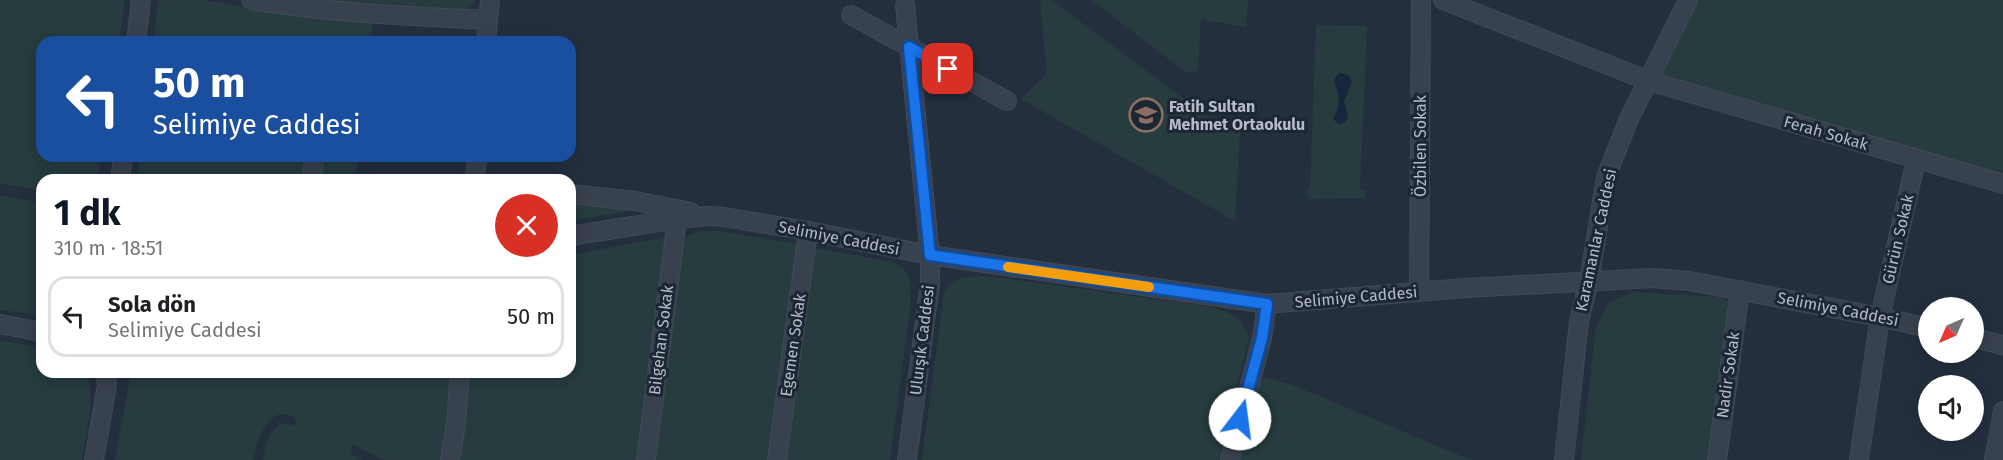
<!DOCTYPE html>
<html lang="tr">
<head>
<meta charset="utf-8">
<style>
	:root { --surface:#fff; --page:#f2f2f2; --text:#202124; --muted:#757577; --line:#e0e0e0; --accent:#111827 }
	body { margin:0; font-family:"Fira Sans",sans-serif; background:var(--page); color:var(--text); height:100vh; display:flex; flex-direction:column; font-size:22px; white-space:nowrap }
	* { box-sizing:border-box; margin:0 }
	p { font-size:20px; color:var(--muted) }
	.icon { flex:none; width:33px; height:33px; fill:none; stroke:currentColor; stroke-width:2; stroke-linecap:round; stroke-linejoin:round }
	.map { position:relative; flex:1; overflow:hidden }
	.drawer { position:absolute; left:36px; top:174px; width:540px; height:204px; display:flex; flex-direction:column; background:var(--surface); border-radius:18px; box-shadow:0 3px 15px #0003 }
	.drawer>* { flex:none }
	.hud { position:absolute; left:36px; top:36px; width:540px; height:126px; border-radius:18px; box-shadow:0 3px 15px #0003; background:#1a4fa0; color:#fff; overflow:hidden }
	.needle { width:39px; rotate:225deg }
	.fabs { position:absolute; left:1918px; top:297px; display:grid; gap:12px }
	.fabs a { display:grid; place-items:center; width:66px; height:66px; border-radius:50%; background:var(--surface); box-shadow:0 3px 15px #0003; font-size:30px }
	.pin { position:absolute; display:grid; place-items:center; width:51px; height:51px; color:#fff; margin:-26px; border-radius:12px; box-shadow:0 3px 9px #0006 }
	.me { position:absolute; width:66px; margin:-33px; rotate:15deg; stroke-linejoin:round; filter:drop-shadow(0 0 4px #0008) }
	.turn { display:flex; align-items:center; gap:21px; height:126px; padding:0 18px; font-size:27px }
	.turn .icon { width:78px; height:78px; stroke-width:2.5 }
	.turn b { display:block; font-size:42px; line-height:51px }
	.round { display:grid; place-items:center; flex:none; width:63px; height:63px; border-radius:32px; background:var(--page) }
	.headline { display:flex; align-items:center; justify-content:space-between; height:102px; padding:0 18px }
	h1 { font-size:36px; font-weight:700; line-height:45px; color:var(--accent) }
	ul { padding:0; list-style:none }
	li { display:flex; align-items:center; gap:18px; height:81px; margin:0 12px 9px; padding:0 6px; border:3px solid var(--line); border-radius:18px }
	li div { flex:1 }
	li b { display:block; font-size:22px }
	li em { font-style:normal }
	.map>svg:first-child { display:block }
	.green { fill:#263c3f }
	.water { fill:#17263c }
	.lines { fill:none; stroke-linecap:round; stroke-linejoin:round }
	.street-casing { stroke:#414a57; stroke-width:20 }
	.street { stroke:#38414e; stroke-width:18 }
	.route-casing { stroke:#114b97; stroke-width:15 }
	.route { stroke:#1a73e8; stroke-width:10 }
	.slow { stroke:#f59e0b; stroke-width:10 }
	.labels { text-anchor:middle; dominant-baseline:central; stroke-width:6; stroke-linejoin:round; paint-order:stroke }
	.poi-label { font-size:16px; font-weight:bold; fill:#b4bcc9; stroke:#1d2633; text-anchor:start }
	.street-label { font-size:16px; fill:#b4bcc9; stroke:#1d2633 }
</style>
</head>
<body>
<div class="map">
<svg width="2003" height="460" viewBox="0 0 2003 460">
	<rect width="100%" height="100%" fill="#242f3e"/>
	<g class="green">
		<polygon points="0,0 125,0 119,42 42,42 42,156 101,156 98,180 42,180 42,191 0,183"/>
		<polygon points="158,0 203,0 299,17 373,22 370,42 153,42"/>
		<path d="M309,0H476C471,10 464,10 453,11Z"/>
		<polygon points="1040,0 1051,0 1055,3 1226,130 1240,132 1235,221 1021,99 1047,74"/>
		<polygon points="1091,0 1248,0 1246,27 1201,19 1198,68 1195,73 1186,72"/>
		<polygon points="1697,0 2003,0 2003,178 1658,78"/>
		<polygon points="1316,25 1367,26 1360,189 1365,190 1365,198 1308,199 1307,189 1310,188"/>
		<polygon points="140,156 358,156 355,180 137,180"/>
		<polygon points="0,195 42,203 42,315 0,310"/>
		<polygon points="570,201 635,210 570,221"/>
		<polygon points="704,231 720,231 801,245 770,460 653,460 682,241 690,234"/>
		<polygon points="662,238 670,244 639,460 457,460 468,372 570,372 570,255"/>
		<path d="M814,248L892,262C914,271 911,287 910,308L890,460H786Z"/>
		<path d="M986,276L1207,306C1228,311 1241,316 1249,337L1219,460H922L944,292C957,275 966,277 986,276Z"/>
		<polygon points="1632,292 1719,297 1730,302 1711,460 1581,460 1596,327 1608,303"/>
		<path d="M0,340L42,348V372H85C98,389 85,439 82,460H0Z"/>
		<path d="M131,372H452L450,410L442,460H383L353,444L350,453L362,460H263C266,444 268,431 283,423L290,425L296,424L295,418C268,402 257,441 253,460H115Z"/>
		<polygon points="1264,377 1293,385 1471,460 1239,460 1258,389"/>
	</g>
	<polygon class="water" points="1339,73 1348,75 1352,82 1344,101 1348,118 1345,122 1339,124 1333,119 1338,108 1339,96 1334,80"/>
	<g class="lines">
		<g class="street-casing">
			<g id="street">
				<path d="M251,0C329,13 408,16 488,20"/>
				<polyline points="1443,0 1649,81 2003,184"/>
				<polyline points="905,5 930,255 930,283 907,460"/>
				<polyline points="851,15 1007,101"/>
				<polyline points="136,42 141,0"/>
				<polyline points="486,42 490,0"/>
				<polyline points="120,180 123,156"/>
				<polyline points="312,180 314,156"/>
				<polyline points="475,180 477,156"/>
				<polyline points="570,194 635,201 691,212"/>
				<polyline points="570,236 677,219 708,216 724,217 808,231 930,255 1267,304 1466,288 1653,278 1689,281 1880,317 1929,328"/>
				<polyline points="1419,292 1421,0"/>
				<polyline points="0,324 42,332"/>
				<polyline points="1974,338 2003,345"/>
				<polyline points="94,460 107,385 105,372"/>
				<polyline points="450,460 456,424 460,372"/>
				<polyline points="646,460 677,219"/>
				<polyline points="777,460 808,231"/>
				<polyline points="1230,460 1262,338 1267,304"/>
				<polyline points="1564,460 1579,321 1589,281 1606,177 1629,119 1688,0"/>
				<polyline points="1717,460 1740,290"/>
				<polyline points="1859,460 1880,317 1916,160"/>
				<polyline points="1994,460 2003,411"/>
			</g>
		</g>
		<use href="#street" class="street"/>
	</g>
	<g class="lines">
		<g class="route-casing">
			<polyline id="route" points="948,69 909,47 930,255 1267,304 1262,338 1240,419"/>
		</g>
		<use href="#route" class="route"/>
		<polyline class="slow" points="1008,267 1149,287"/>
	</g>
	<defs>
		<g id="school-ring" transform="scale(1.725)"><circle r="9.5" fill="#1d2633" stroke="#8d6e63" stroke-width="1.5"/><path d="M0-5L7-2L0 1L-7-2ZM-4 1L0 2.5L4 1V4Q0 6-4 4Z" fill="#8d6e63"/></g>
	</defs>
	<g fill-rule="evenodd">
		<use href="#school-ring" x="1146" y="115"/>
	</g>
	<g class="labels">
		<g class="poi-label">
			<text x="1169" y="106">Fatih Sultan<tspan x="1169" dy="18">Mehmet Ortaokulu</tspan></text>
		</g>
		<g class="street-label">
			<text transform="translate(1826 133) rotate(16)">Ferah Sokak</text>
			<text transform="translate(1420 146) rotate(-90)">Özbilen Sokak</text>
			<text transform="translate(839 238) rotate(11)">Selimiye Caddesi</text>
			<text transform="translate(1898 239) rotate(-77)">Gürün Sokak</text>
			<text transform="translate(1596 240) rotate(-78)">Karamanlar Caddesi</text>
			<text transform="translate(1356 297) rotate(-5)">Selimiye Caddesi</text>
			<text transform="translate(1838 309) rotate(11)">Selimiye Caddesi</text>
			<text transform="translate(661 340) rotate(-83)">Bilgehan Sokak</text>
			<text transform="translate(922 340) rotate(-83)">Uluışık Caddesi</text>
			<text transform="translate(793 345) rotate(-82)">Egemen Sokak</text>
			<text transform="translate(1728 375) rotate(-82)">Nadir Sokak</text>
		</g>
	</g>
</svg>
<div class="fabs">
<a><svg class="needle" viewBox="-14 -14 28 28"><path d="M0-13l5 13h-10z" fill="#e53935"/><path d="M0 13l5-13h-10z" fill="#757577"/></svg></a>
<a><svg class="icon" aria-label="sound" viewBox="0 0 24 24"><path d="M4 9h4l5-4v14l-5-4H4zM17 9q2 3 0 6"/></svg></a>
</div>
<div class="pin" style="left:948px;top:69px;background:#d93025"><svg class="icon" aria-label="arrive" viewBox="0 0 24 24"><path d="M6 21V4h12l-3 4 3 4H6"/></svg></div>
<svg class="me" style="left:1240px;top:419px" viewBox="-20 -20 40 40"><circle r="19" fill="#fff"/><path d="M0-13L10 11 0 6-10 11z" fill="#1a73e8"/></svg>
<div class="hud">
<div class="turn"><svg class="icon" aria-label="left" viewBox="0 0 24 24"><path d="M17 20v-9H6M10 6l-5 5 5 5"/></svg><div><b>50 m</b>Selimiye Caddesi</div></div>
</div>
<section class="drawer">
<div class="headline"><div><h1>1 dk</h1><p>310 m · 18:51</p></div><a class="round" style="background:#d93025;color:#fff"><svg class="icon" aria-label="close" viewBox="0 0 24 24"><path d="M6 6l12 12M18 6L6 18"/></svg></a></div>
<ul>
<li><svg class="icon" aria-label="left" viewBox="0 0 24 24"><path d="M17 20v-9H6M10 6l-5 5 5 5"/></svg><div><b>Sola dön</b><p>Selimiye Caddesi</p></div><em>50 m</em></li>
</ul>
</section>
</div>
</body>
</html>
